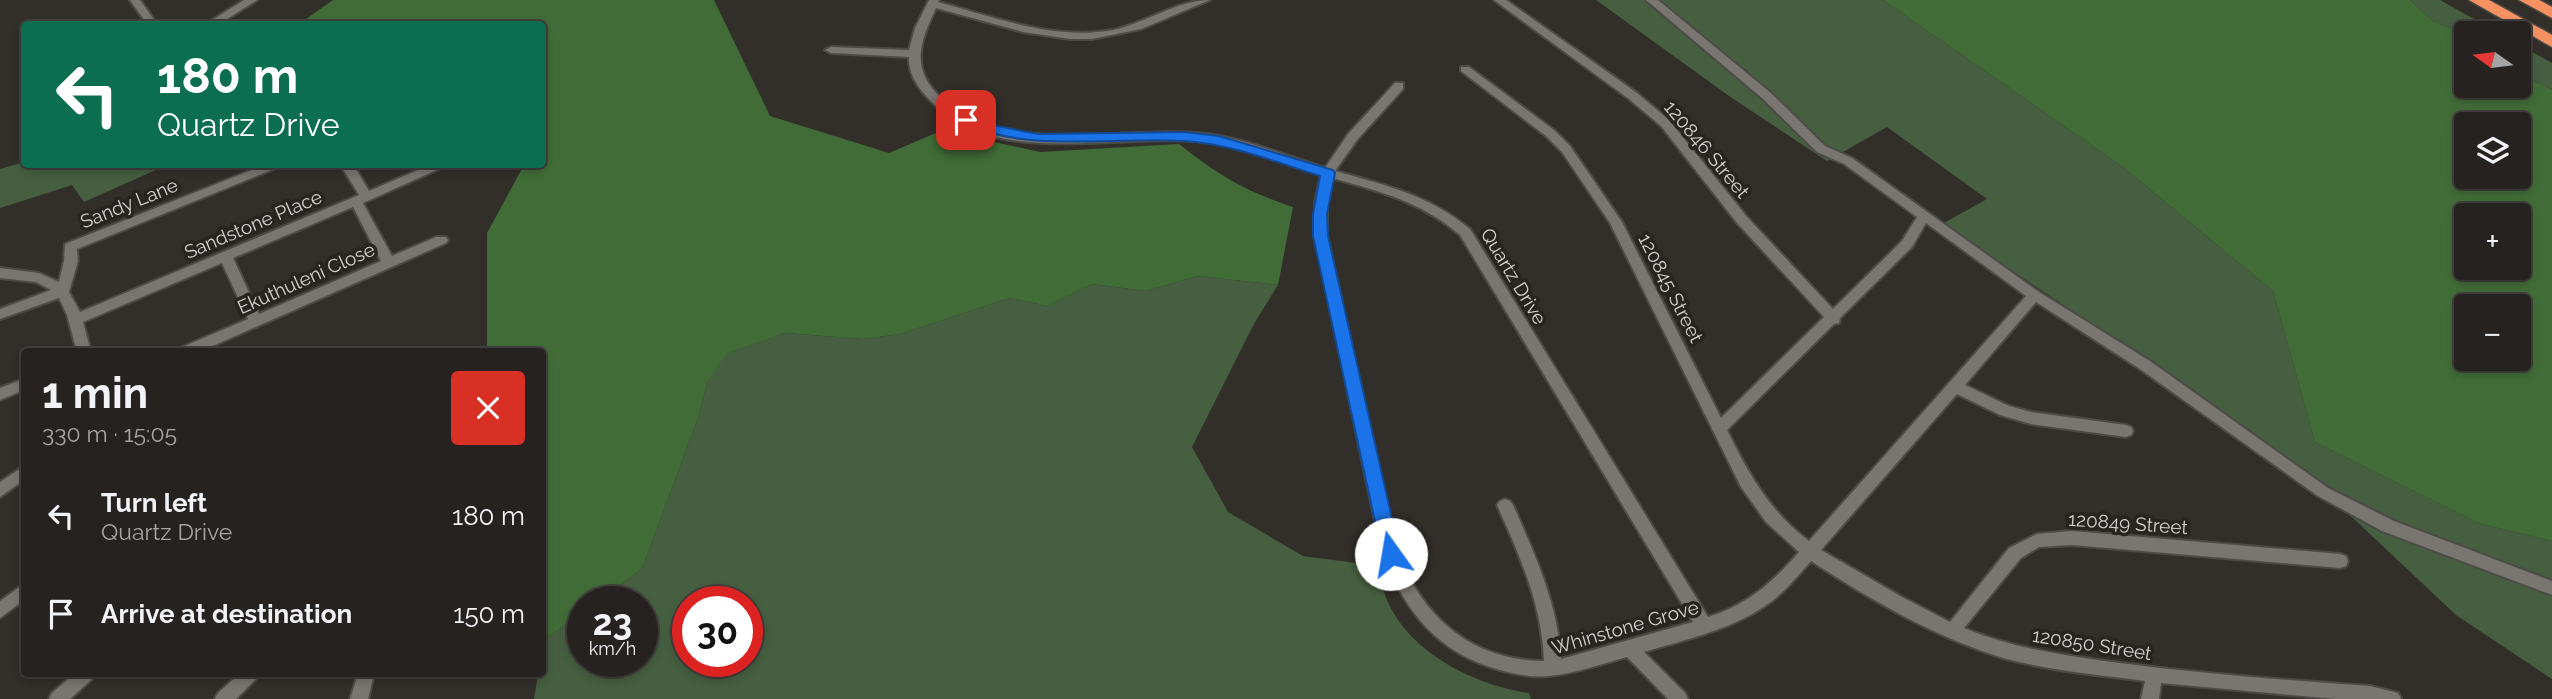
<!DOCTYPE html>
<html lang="en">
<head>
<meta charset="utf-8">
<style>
	:root { --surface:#262220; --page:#2e2a29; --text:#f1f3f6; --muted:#a4a4a5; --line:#423f3e }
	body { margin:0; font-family:Raleway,sans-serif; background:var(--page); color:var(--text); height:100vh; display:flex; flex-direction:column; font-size:26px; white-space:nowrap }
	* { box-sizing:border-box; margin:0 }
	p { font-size:23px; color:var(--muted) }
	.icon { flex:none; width:38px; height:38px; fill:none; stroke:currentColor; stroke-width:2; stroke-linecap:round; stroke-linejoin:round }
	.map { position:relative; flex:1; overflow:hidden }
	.sheet { position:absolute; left:21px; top:348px; width:525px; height:329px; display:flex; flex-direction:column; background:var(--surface); border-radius:7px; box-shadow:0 4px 10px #0003,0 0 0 2px var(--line) }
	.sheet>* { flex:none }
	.banner { position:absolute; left:21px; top:21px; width:525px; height:147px; border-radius:7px; box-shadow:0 4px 10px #0003,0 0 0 2px var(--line); background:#0b6e4f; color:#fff; overflow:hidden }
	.needle { width:46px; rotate:284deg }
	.buttons { position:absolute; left:2454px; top:21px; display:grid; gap:14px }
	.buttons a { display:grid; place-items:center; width:77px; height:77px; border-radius:7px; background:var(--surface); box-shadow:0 4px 10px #0003,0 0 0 2px var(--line); font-size:35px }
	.speed { position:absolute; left:567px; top:586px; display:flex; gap:14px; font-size:35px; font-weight:700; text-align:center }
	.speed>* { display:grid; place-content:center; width:91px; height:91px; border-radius:50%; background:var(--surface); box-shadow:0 4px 10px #0003,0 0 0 2px var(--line); line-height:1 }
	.speed small { font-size:18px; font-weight:400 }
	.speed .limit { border:10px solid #d22; background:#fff; color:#111 }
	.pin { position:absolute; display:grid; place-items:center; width:60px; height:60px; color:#fff; margin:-30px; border-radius:14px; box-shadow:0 4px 10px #0006 }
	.me { position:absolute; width:77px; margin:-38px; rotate:347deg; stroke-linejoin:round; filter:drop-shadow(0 0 5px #0008) }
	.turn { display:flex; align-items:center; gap:24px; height:147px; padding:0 21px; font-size:32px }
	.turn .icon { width:91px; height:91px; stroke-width:2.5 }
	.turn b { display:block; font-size:49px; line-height:60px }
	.round { display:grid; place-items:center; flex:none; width:74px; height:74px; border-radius:7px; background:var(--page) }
	.overview { display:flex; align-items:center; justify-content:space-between; height:119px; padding:0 21px }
	h1 { font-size:42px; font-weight:700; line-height:52px }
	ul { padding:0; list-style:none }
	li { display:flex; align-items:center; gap:21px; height:98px; padding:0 21px }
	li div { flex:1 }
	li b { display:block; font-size:26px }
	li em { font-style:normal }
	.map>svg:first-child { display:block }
	.green { fill:#465f40; fill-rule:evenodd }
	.forest { fill:#416c37; fill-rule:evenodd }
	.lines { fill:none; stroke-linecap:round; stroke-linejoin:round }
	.minor-casing { stroke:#4d4b48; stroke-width:4 }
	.motorway-casing { stroke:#4d4b48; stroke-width:3 }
	.minor { fill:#797570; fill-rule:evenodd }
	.motorway { fill:#f69261; fill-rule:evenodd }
	.route { fill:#1a73e8; stroke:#114b97; stroke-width:2 }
	.labels { text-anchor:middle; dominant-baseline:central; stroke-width:7; stroke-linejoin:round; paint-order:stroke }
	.street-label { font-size:19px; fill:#d3d1cf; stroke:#282521 }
</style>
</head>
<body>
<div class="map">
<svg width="2552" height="699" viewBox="0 0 2552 699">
	<rect width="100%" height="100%" fill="#322e2a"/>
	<g class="green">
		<polygon points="1596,0 1883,0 2123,167 2273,291 2315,442 2481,524 2552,541 2552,679 2456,615 2305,473 2122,344 1942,224 1987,199 1887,127 1827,161 1729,96"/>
		<polygon points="2410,0 2440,0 2499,33 2466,35 2433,21"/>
		<polygon points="2518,44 2552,63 2552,89 2518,74"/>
		<polygon points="24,162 24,164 167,165 84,202 72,185 0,208 0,169"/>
		<path d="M1198,276L1278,285L1255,322L1192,447L1228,512L1303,556L1379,566C1380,574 1381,584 1384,592C1403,650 1473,685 1529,693L1531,699H534L538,674H542L543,641L583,612V662H642V602H597L642,569L699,415L707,383L726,353L785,333L863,339L900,334L1010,298L1047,306L1092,284L1146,291ZM688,602H747V662H688Z"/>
	</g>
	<g class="forest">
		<path d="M333,0H714L770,116L889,153L952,126L985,140L1040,152L1179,144C1218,175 1245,191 1293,207L1278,285L1198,276L1146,291L1092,284L1047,306L1010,298L900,334L863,339L785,333L727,353L707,383L699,415L642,569L597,602H583V612L543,641L542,352H487V233L524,165L542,164V24H299Z"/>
		<path d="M1883,0H2410L2433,21L2466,35V86H2518V74L2552,89V541L2481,524L2315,442L2273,291L2123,167ZM2466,124H2518V177H2466ZM2466,215H2518V268H2466ZM2466,306H2518V359H2466Z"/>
	</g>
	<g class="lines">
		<g class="minor-casing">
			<g id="minor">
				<polygon points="130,0 140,0 157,24 147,24"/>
				<polygon points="244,0 257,0 219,24 206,24"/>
				<path d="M929,0H939L938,2C994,17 1054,41 1113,30C1146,23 1177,0 1210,0L1141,29L1092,39H1070L1023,32L936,8C919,44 910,69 942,99C1006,157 1116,127 1196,133C1240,136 1283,155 1325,168L1348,134L1395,83H1403V89L1357,140L1335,171C1385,185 1429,195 1470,229L1708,617C1747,605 1773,582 1799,552L1766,522L1741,487L1610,223L1562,152L1546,136L1461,71V67H1469L1554,130L1570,146L1622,222L1721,418L1824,317L1737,223L1661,126L1629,99L1494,0H1506L1637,93L1669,120L1747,217L1833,309L1902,241L1917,217L1844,164L1817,152L1763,99L1646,0H1658L1771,93L1825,146L1852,158L2039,292L2150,361L2328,488L2394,521L2552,581V595L2382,531L2318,496L2140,369L2036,302L1965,385L2009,406L2031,412L2126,425L2131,427L2133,431L2131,435L2126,437L2031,424L2000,415L1957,394L1821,550L1902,597L1950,622L2009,548L2037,534L2072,531L2340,554L2346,556L2348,561L2346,566L2340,568L2072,545L2039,547L2021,558L1964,628C2015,649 2066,656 2120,663C2203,674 2287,680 2370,686L2398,693L2401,699H2335L2161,683L2159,699H2141L2145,681C2099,675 2052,671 2007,659C1938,639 1871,600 1811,561C1797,577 1783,594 1765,606C1730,630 1684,640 1644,652L1685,693L1688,699H1668L1627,657C1601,664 1574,674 1548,676C1532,678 1515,674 1500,670C1437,653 1406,612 1382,554L1315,236V203L1321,175C1280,163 1239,144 1197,141C1123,135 1013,161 949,118C943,114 938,108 933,103C920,91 908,75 909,57L831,53L825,50L831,47L909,50L915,28ZM1332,178C1381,192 1420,201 1460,235L1693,622L1561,659C1558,604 1535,555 1513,505L1510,501L1505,499L1500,501L1497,505C1520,556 1542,605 1544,661C1471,660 1425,619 1398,554L1327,236V203ZM1926,223L2026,296L1809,541C1770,512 1748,473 1727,430L1834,324L1839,323L1840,318L1912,247Z"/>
				<path d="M267,164H286L77,249L78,261L69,292L80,312L359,195L340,164H353L369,191L432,164H450L363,203L392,256L436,237H446L448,240L446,243L199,352H178L180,348L248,319L222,263L83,322L91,352H77L67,315L59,298L0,319V309L51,290L36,282L0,278V268L39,273L59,282L64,261L65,244ZM353,207L381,261L259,314L233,258Z"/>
				<polygon points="24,379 24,390 0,400 0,388"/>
				<polygon points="24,466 24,480 0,497 0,482"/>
				<polygon points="24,584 24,600 0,618 0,601"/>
				<polygon points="74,674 94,674 92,679 70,699 49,699 52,693"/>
				<polygon points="239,674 258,674 256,679 236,699 215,699 218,693"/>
				<polygon points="358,674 374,674 368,699 350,699"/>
			</g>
		</g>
		<g class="motorway-casing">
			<g id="motorway">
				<polygon points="2469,0 2489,0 2552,35 2552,47"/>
				<polygon points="2519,0 2539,0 2552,7 2552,18"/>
			</g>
		</g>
		<use href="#minor" class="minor"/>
		<use href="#motorway" class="motorway"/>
	</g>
	<path class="route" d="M966,116L987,124L1038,134L1184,132L1219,136L1333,170L1335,173L1327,214L1328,236L1400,554L1397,559L1391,561L1384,559L1382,554L1313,236V214L1320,176C1276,162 1231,144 1185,141C1109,136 1034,154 961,123V117Z"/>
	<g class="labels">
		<g class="street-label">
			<text transform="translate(1707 149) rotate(50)">120846 Street</text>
			<text transform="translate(129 203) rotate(-22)">Sandy Lane</text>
			<text transform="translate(253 224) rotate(-23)">Sandstone Place</text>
			<text transform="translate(1514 276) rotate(59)">Quartz Drive</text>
			<text transform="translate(306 278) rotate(-24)">Ekuthuleni Close</text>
			<text transform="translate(1671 288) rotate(63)">120845 Street</text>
			<text transform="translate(2128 523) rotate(4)">120849 Street</text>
			<text transform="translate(1625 627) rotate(-16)">Whinstone Grove</text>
			<text transform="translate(2092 644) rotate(9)">120850 Street</text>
		</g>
	</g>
</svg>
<div class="buttons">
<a><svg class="needle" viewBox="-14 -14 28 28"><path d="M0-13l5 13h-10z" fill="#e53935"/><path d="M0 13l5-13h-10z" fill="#a4a4a5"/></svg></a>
<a><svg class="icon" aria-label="layers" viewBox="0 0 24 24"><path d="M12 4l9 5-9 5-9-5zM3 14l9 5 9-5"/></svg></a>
<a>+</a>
<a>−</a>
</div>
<div class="speed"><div>23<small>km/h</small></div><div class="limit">30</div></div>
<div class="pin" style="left:966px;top:120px;background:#d93025"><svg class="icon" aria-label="arrive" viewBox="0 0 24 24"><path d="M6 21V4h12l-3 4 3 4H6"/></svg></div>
<svg class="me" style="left:1391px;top:554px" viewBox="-20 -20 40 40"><circle r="19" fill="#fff"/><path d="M0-13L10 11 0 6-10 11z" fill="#1a73e8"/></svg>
<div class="banner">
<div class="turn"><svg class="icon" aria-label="left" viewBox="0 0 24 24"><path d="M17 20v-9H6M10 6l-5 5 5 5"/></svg><div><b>180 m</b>Quartz Drive</div></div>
</div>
<section class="sheet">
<div class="overview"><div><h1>1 min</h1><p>330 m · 15:05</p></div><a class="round" style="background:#d93025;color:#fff"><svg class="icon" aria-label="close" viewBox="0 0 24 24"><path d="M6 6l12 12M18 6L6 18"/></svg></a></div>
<ul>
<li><svg class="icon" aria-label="left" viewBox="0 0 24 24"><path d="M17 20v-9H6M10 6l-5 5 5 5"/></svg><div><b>Turn left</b><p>Quartz Drive</p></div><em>180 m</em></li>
<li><svg class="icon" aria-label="arrive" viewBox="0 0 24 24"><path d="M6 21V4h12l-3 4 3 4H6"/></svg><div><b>Arrive at destination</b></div><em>150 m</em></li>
</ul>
</section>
</div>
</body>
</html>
